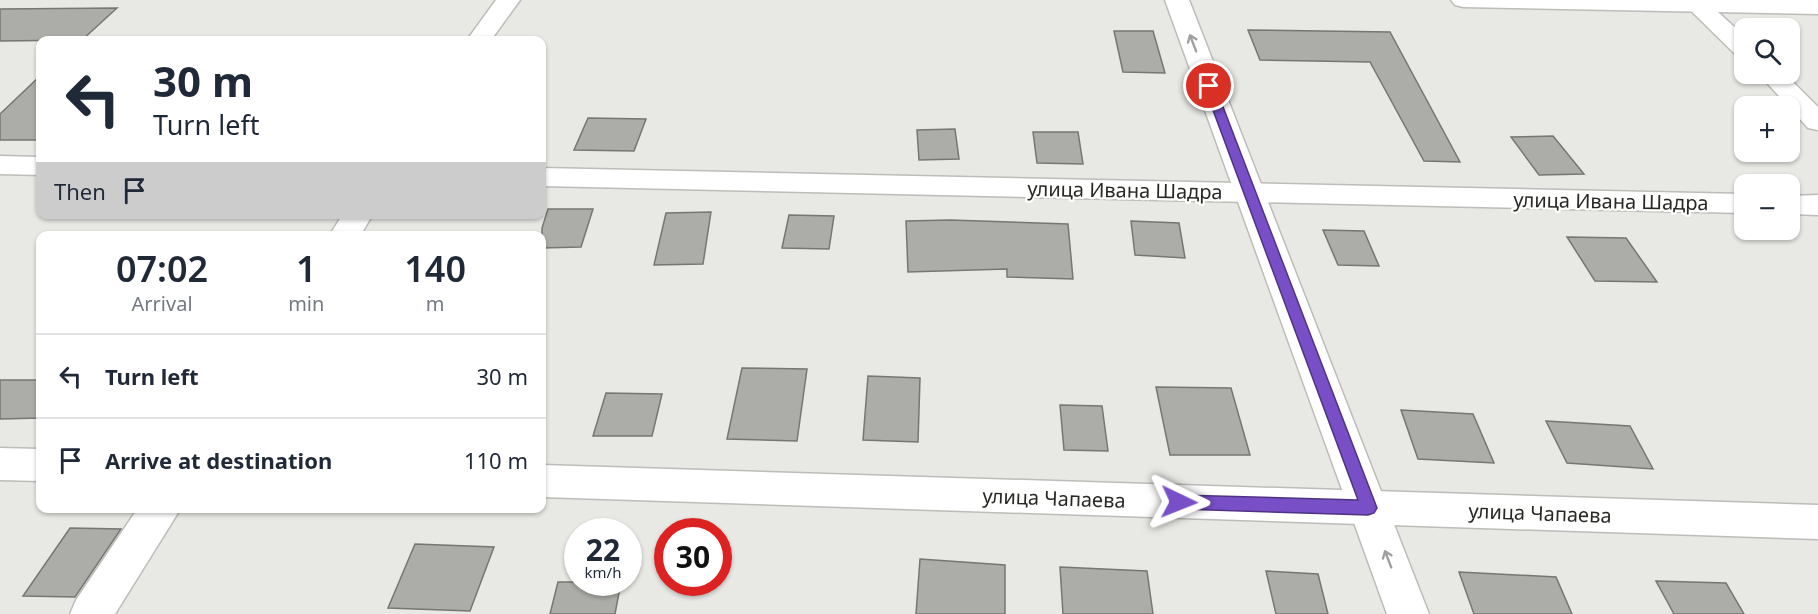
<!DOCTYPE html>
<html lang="en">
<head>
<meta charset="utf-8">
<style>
	:root { --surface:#fff; --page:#f2f2f3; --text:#1f2937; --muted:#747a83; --line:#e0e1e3 }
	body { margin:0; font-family:"Noto Sans",sans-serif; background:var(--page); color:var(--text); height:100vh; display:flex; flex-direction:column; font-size:22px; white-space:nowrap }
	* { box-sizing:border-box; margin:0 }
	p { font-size:20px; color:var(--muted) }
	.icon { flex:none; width:33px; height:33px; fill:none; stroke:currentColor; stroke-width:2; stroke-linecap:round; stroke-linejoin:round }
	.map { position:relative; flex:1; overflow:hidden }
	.panel { position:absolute; left:36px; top:231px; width:510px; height:282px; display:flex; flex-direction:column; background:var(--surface); border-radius:12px; box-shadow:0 2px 4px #0004 }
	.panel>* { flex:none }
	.guide { position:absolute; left:36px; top:36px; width:510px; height:183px; border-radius:12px; box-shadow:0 2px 4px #0004; background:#fff; color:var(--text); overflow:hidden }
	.buttons { position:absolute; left:1734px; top:18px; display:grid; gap:12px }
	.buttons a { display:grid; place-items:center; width:66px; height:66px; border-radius:12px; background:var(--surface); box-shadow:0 2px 4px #0004; font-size:30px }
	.speed { position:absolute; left:564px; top:518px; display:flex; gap:12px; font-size:30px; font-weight:700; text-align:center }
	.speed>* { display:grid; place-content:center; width:78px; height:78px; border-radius:50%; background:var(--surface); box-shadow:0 2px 4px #0004; line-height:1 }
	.speed small { font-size:15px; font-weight:400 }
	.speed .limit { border:9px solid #d22; background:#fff; color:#111 }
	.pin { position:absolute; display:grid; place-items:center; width:51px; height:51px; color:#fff; margin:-26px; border:3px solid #fff; border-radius:50%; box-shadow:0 2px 6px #0007 }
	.me { position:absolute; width:66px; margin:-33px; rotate:92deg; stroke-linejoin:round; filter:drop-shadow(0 0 4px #0008) }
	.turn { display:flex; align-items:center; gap:21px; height:126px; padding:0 18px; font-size:27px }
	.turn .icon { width:78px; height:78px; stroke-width:2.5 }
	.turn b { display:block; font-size:42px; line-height:51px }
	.then { display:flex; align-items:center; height:57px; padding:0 18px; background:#0003; gap:12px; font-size:22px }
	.eta { display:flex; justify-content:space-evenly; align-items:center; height:102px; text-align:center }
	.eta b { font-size:36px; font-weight:600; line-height:42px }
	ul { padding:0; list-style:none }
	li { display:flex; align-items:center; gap:18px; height:84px; padding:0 18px; border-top:2px solid var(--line) }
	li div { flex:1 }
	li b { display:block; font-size:22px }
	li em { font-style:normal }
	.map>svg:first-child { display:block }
	.building { fill:#acaca8; stroke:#767773; stroke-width:1.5 }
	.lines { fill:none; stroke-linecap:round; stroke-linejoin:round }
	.street-casing { stroke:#bcbcb8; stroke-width:3 }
	.secondary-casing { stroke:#bcbcb8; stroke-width:3 }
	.street { fill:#fff; fill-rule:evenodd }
	.secondary { fill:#fff; fill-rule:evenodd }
	.oneway { stroke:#9e9f9e }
	.route { fill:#794fc8; stroke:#4f3382; stroke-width:1.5 }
	.labels { text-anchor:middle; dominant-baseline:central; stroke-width:4.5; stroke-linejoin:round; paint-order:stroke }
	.street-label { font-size:20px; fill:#282927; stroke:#fffffe }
</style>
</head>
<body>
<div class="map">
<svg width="1818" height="614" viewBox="0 0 1818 614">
	<rect width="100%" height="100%" fill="#e8e8e4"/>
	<g class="building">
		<polygon points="117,8 82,40 0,41 0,9"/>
		<polygon points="1248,30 1390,32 1460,162 1424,161 1370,62 1260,60"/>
		<polygon points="1114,31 1153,31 1165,73 1123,72"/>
		<polygon points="40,76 40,140 0,140 0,114"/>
		<polygon points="588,118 646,119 634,151 574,150"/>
		<polygon points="955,129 959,159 919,160 917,130"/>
		<polygon points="1033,132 1078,132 1083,164 1037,163"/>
		<polygon points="1553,136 1584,174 1539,175 1511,137"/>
		<polygon points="548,209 593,209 581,247 542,248 542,228"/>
		<polygon points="711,212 703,264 654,265 666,213"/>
		<polygon points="789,215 834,216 829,249 782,248"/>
		<polygon points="950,220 1068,224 1073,279 1007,277 1007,269 908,272 906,221"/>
		<polygon points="1131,221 1179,223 1185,258 1135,255"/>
		<polygon points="1323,230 1364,231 1379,266 1338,265"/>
		<polygon points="1567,237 1626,238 1657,282 1595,281"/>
		<polygon points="742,368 807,369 797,441 727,439"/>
		<polygon points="868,376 920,378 918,442 863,440"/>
		<polygon points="0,380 40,380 40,418 0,419"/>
		<polygon points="1156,387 1231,388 1250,455 1170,455"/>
		<polygon points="606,393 662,394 652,436 593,436"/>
		<polygon points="1060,405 1102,406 1108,451 1064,450"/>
		<polygon points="1401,410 1473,414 1494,463 1418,459"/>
		<polygon points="1546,421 1630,426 1653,469 1567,463"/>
		<polygon points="70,528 121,529 75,597 23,596"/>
		<polygon points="415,544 494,547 470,611 388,608"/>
		<polygon points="920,559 1005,565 1005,614 916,614"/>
		<polygon points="1060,567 1147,571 1153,614 1063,614"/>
		<polygon points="1266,571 1318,574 1328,614 1276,614"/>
		<polygon points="1459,572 1556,577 1572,614 1474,614"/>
		<polygon points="1656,581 1726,583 1744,614 1674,614"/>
		<polygon points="558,582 621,582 615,614 550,614"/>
	</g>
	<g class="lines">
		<g class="street-casing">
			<g id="street">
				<polygon points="1680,0 1705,0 1744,36 1744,56 1735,54"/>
				<polygon points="1759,74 1785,74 1818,107 1818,130 1808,128"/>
				<polygon points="0,156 40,157 40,175 0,174"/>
				<polygon points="542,168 1744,194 1744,213 542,186"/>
				<polygon points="1818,195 1818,215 1790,214 1790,196"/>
				<polygon points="0,448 40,449 40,481 0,480"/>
				<polygon points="542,465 1818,505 1818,539 542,497"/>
			</g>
		</g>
		<g class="secondary-casing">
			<g id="secondary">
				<polygon points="496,0 520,0 491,40 467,40"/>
				<polygon points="1165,0 1189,0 1429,614 1387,614"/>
				<polygon points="1451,0 1818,0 1818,14 1463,7 1455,5"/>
				<polygon points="343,214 373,214 360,236 329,236"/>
				<polygon points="138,508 181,508 115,614 70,614 76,600"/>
			</g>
		</g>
		<use href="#street" class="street"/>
		<use href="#secondary" class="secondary"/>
	</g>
	<defs><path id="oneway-shaft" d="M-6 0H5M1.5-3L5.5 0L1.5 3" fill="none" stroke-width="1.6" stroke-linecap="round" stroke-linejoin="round" transform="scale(1.5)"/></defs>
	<g class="oneway">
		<use href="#oneway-shaft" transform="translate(1193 43) rotate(-111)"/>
		<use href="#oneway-shaft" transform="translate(1388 559) rotate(-111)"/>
	</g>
	<polygon class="route" points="1209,82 1215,86 1377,508 1374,513 1368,515 1179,509 1174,507 1171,502 1174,497 1179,495 1358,500 1204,86"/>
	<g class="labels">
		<g class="street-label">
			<text transform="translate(1125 190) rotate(1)">улица Ивана Шадра</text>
			<text transform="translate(1611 201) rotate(1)">улица Ивана Шадра</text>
			<text transform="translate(1054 498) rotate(2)">улица Чапаева</text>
			<text transform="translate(1540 513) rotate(2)">улица Чапаева</text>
		</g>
	</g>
</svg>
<div class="buttons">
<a><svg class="icon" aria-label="search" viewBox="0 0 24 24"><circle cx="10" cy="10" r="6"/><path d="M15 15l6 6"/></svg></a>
<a>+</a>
<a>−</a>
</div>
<div class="speed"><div>22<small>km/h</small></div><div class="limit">30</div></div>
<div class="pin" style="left:1209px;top:86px;background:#d93025"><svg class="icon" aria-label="arrive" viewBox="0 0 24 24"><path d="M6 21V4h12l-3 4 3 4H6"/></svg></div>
<svg class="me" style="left:1179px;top:502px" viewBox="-20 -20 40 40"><path d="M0-17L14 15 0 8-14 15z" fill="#794fc8" stroke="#fff" stroke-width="4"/></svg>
<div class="guide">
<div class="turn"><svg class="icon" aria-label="left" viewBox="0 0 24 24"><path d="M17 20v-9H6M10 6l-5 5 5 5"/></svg><div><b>30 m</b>Turn left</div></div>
<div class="then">Then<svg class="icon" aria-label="arrive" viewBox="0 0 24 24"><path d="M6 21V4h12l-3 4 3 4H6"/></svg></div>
</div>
<section class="panel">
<div class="eta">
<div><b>07:02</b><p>Arrival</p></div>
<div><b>1</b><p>min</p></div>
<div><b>140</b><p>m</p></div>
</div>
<ul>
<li><svg class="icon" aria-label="left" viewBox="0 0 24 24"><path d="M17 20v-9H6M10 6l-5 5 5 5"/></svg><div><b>Turn left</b></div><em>30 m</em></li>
<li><svg class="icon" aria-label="arrive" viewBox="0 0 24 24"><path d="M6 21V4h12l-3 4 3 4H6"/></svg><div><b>Arrive at destination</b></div><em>110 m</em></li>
</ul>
</section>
</div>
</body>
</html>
